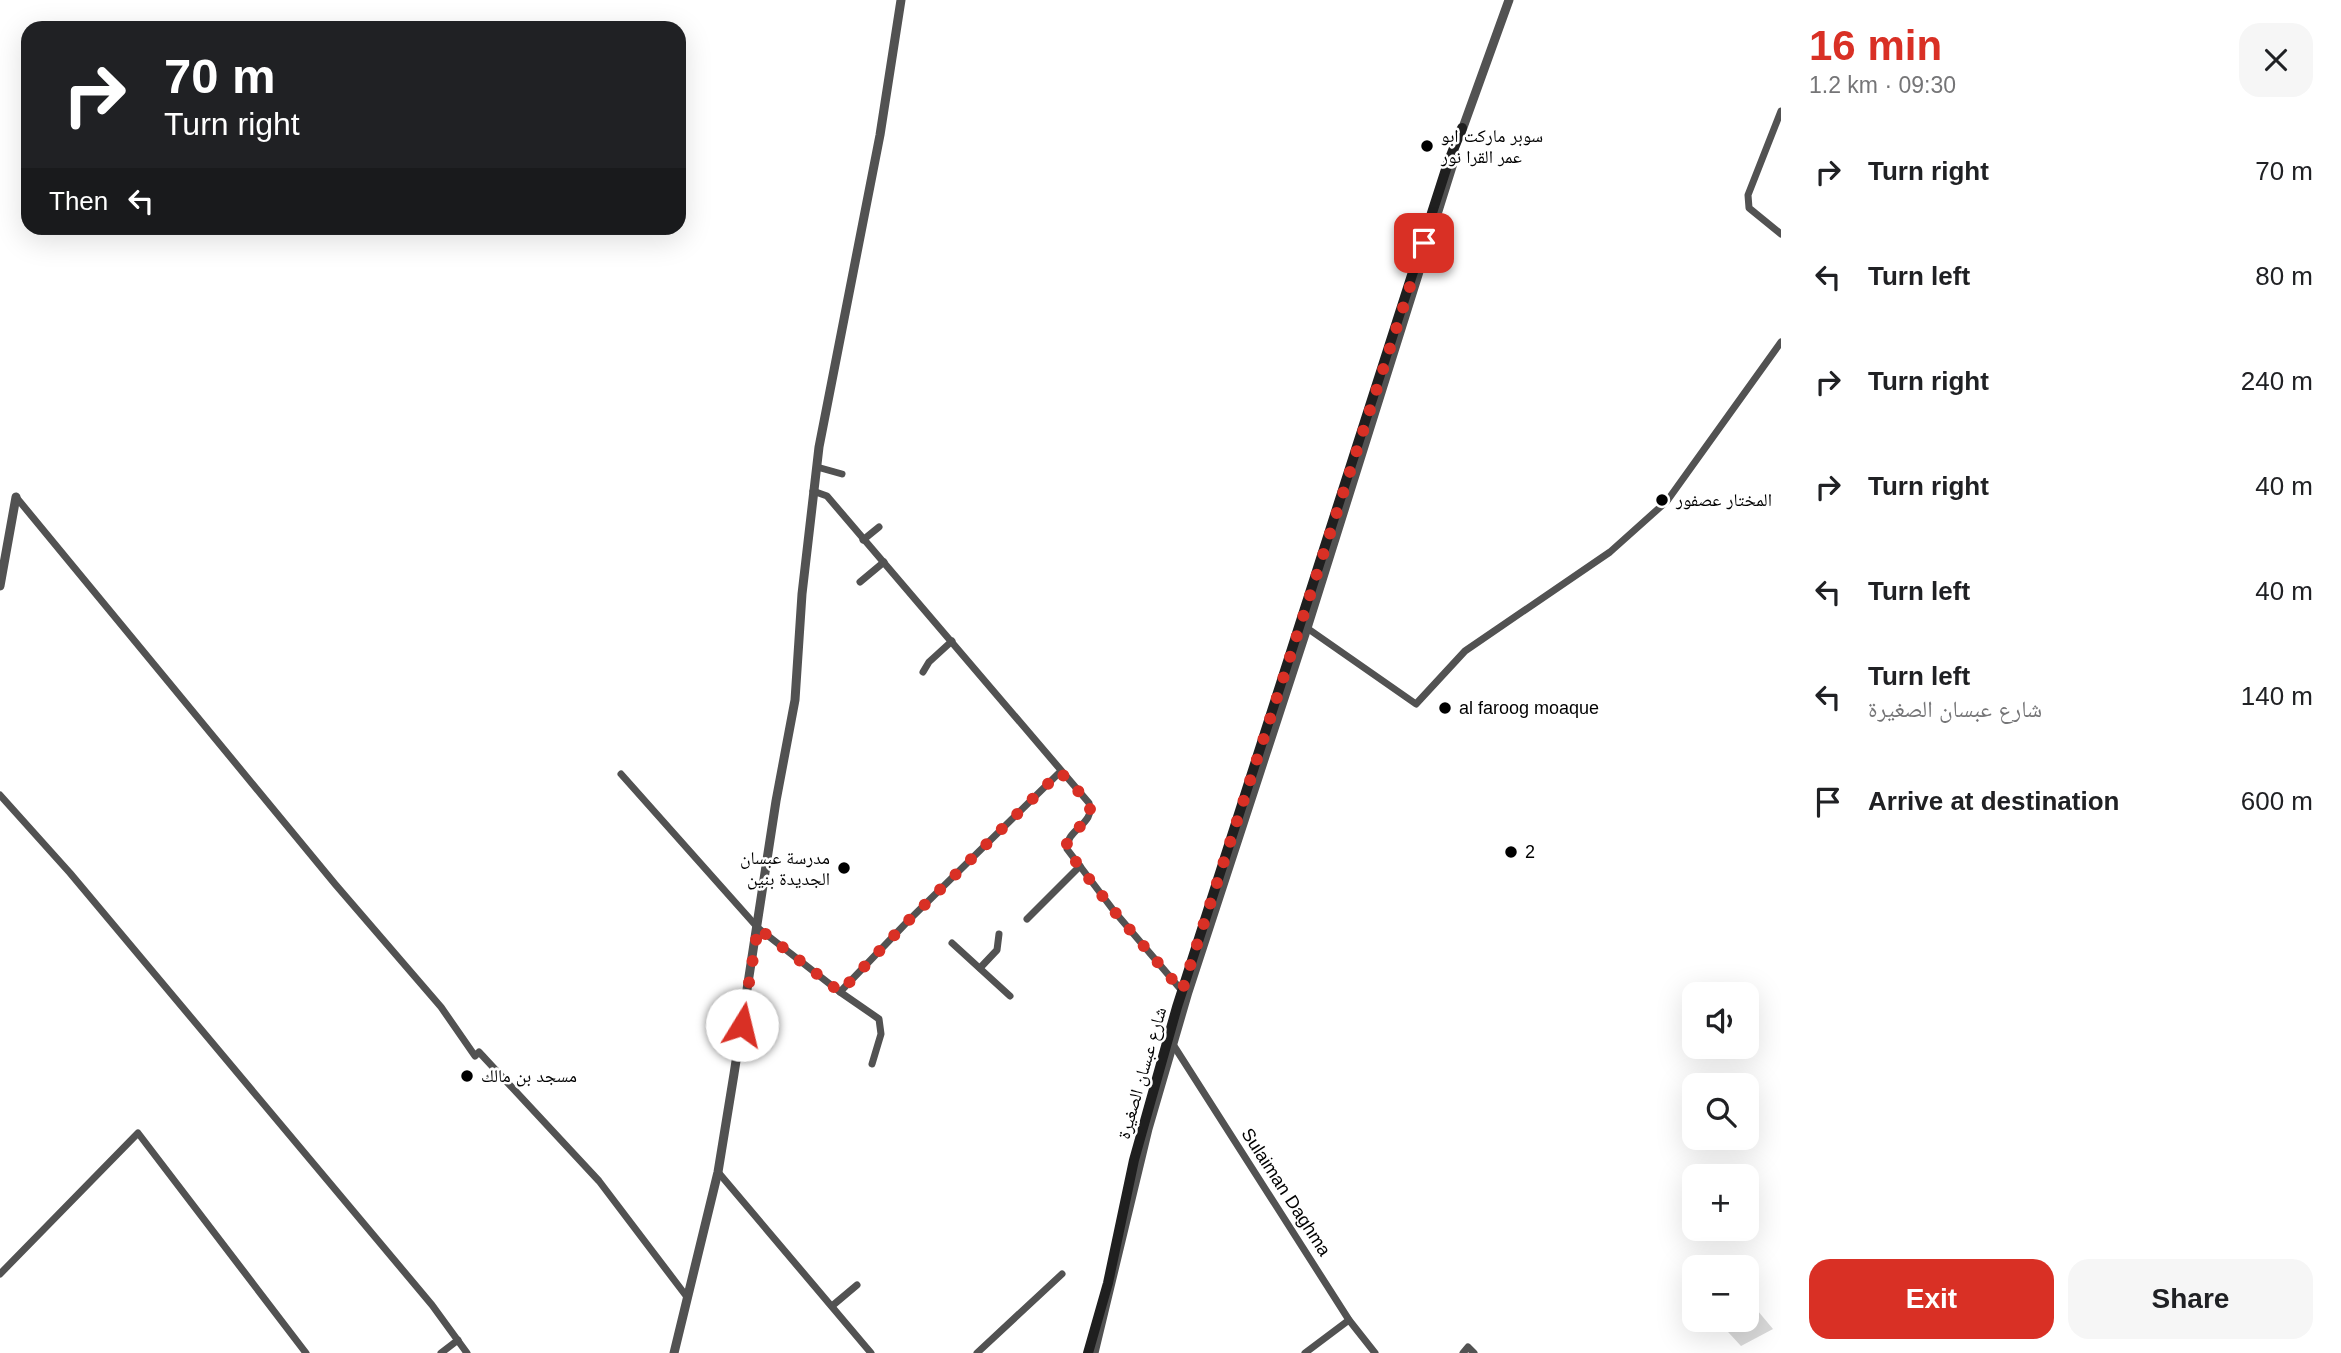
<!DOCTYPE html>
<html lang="en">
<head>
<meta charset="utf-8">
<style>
	:root { --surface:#fff; --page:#f6f6f6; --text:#202124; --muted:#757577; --accent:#d93025 }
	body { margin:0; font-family:Helvetica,"Noto Naskh Arabic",sans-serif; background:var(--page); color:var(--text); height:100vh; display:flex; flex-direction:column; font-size:26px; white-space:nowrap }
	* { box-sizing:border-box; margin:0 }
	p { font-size:23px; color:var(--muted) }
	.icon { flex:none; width:38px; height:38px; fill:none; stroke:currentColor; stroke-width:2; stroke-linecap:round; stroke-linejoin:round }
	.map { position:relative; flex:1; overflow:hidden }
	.drawer { display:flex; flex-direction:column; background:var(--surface); width:560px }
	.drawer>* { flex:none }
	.top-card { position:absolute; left:21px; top:21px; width:665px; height:214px; border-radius:21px; box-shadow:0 7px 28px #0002; background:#202124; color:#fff; overflow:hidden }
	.tools { position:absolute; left:1682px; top:982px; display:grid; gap:14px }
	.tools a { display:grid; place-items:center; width:77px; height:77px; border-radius:14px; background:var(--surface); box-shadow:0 7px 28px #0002; font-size:35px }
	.pin { position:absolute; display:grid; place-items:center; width:60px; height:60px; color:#fff; margin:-30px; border-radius:14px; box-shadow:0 4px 10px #0006 }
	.me { position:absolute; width:77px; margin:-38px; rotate:9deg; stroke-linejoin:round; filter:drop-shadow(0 0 5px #0008) }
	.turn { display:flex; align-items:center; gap:24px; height:147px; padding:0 28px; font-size:32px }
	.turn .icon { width:91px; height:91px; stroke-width:2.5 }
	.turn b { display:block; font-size:49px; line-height:60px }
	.then { display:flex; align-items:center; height:66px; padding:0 28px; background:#0003; gap:14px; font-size:26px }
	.round { display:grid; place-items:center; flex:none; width:74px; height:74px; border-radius:21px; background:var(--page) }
	.headline { display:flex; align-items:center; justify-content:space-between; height:119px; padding:0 28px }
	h1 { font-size:42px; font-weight:600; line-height:52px; color:var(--accent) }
	.action { display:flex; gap:14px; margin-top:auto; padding:14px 28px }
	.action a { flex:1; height:80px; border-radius:21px; background:var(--accent); color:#fff; font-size:28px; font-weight:600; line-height:80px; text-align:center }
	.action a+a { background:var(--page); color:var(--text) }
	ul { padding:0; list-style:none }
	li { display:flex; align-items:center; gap:21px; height:105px; padding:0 28px }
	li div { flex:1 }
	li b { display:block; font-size:26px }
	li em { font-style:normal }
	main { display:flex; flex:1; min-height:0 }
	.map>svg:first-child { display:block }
	.green { fill:#d9d9d9 }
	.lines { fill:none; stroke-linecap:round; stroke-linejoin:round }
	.minor { stroke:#525252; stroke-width:7 }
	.tertiary { stroke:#525252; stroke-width:9 }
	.secondary { stroke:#1f1f1f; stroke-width:10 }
	.route { stroke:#d93025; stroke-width:12; stroke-dasharray:0 21.6 }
	.poi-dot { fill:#000; stroke:#fff; stroke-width:2.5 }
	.labels { text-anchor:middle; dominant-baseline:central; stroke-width:5; stroke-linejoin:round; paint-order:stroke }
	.poi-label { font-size:18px; fill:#000; stroke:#fff; text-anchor:start }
	.street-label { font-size:18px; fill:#000; stroke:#fff }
</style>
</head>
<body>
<main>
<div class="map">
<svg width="1781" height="1353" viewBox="0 0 1781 1353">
	<rect width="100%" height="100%" fill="#fff"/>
	<polygon class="green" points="1747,1298 1773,1329 1741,1346 1717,1320 1746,1320"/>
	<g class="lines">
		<g class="minor">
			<polyline points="1781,111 1748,195 1749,208 1781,234"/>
			<polyline points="817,467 842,474"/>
			<path d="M813,491L827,496L1089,803C1096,825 1066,828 1067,849L1114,911L1183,992"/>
			<polyline points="16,497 335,884 441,1007 475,1056 479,1052 599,1181 687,1297"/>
			<polyline points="863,540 879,527"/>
			<polyline points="860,582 884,562"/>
			<polyline points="1307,628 1416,704 1465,651 1610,552 1667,501 1781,342"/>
			<polyline points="923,672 929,662 952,641"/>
			<polyline points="621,774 758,928 840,992 908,921 1060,772"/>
			<polyline points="0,795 70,873 432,1305 467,1353"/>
			<polyline points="1027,919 1080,866"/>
			<polyline points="952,943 1010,996"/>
			<polyline points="980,968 997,950 999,934"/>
			<polyline points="840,992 879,1019 881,1034 872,1064"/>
			<polyline points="1174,1046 1349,1320 1375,1353"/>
			<polyline points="718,1172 871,1353"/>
			<polyline points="0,1274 138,1133 306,1353"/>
			<polyline points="832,1306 857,1285"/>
			<polyline points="441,1353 458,1340"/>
			<polyline points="977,1353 1062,1274"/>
			<polyline points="1305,1353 1349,1320"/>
			<polyline points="1463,1353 1468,1347 1474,1353"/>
		</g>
		<g class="tertiary">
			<polyline points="1461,133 1509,0"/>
			<polyline points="0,586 16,497"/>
			<polyline points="674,1353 718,1172 734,1074 776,801 795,700 802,594 819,447 880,135 901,0"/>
			<polyline points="1094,1353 1148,1129 1188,992 1307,628 1456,154"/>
		</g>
		<polyline class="secondary" points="1088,1353 1108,1283 1134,1160 1177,1007 1448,163 1462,128"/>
	</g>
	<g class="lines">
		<path class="route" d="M742,1025L758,928L840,992L908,921L1060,772L1083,796L1091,811C1086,827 1067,831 1066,849L1114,911L1182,991L1424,243"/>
	</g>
	<g class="poi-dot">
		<circle cx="1427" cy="146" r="7"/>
		<circle cx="1662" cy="500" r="7"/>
		<circle cx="1445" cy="708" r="7"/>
		<circle cx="1511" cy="852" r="7"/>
		<circle cx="844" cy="868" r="7"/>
		<circle cx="467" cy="1076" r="7"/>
	</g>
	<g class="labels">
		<g class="poi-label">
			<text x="1441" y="136">سوبر ماركت ابو<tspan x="1441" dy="21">عمر القرا نور</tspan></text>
			<text x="1676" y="500">المختار عصفور</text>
			<text x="1459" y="708">al faroog moaque</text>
			<text x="1525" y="852">2</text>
			<text x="830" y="858" text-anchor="end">مدرسة عبسان<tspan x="830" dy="21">الجديدة بنين</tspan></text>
			<text x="481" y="1076">مسجد بن مالك</text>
		</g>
		<g class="street-label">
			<text transform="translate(1142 1073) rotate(-74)">شارع عبسان الصغيرة</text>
			<text transform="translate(1286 1192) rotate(57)">Sulaiman Daghma</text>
		</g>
	</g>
</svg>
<div class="tools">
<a><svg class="icon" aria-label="sound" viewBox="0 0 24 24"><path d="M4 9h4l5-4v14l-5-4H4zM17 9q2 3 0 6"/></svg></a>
<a><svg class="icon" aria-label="search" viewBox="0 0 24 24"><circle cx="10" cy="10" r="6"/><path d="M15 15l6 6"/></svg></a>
<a>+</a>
<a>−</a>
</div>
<div class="pin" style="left:1424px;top:243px;background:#d93025"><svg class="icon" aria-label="arrive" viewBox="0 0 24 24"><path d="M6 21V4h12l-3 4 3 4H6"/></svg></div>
<svg class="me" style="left:742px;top:1025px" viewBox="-20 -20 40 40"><circle r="19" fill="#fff"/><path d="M0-13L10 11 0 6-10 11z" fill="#d93025"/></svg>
<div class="top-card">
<div class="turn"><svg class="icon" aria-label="right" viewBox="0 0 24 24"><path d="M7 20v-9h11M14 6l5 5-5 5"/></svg><div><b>70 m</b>Turn right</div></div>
<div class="then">Then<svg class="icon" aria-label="left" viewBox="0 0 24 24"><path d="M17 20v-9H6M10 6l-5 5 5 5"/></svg></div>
</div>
</div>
<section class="drawer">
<div class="headline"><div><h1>16 min</h1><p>1.2 km · 09:30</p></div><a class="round"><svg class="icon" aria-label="close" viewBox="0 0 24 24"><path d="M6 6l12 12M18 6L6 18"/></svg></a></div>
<ul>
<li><svg class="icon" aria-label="right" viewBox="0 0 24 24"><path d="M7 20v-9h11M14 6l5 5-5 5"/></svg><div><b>Turn right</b></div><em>70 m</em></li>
<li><svg class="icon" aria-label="left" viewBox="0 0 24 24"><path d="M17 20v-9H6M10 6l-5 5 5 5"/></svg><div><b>Turn left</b></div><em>80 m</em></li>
<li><svg class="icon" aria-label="right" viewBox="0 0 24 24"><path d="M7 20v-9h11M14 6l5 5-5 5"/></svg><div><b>Turn right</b></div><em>240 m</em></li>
<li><svg class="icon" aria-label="right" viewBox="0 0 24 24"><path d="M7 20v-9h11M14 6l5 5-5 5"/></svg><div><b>Turn right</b></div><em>40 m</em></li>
<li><svg class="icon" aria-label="left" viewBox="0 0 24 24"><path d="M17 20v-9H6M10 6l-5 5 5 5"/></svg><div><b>Turn left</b></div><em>40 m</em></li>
<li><svg class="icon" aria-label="left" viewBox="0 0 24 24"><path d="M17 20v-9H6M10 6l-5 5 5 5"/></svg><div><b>Turn left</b><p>شارع عبسان الصغيرة</p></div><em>140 m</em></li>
<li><svg class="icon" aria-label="arrive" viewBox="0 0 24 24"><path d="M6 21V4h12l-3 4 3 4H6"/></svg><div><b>Arrive at destination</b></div><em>600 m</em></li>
</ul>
<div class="action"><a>Exit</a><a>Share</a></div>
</section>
</main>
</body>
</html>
